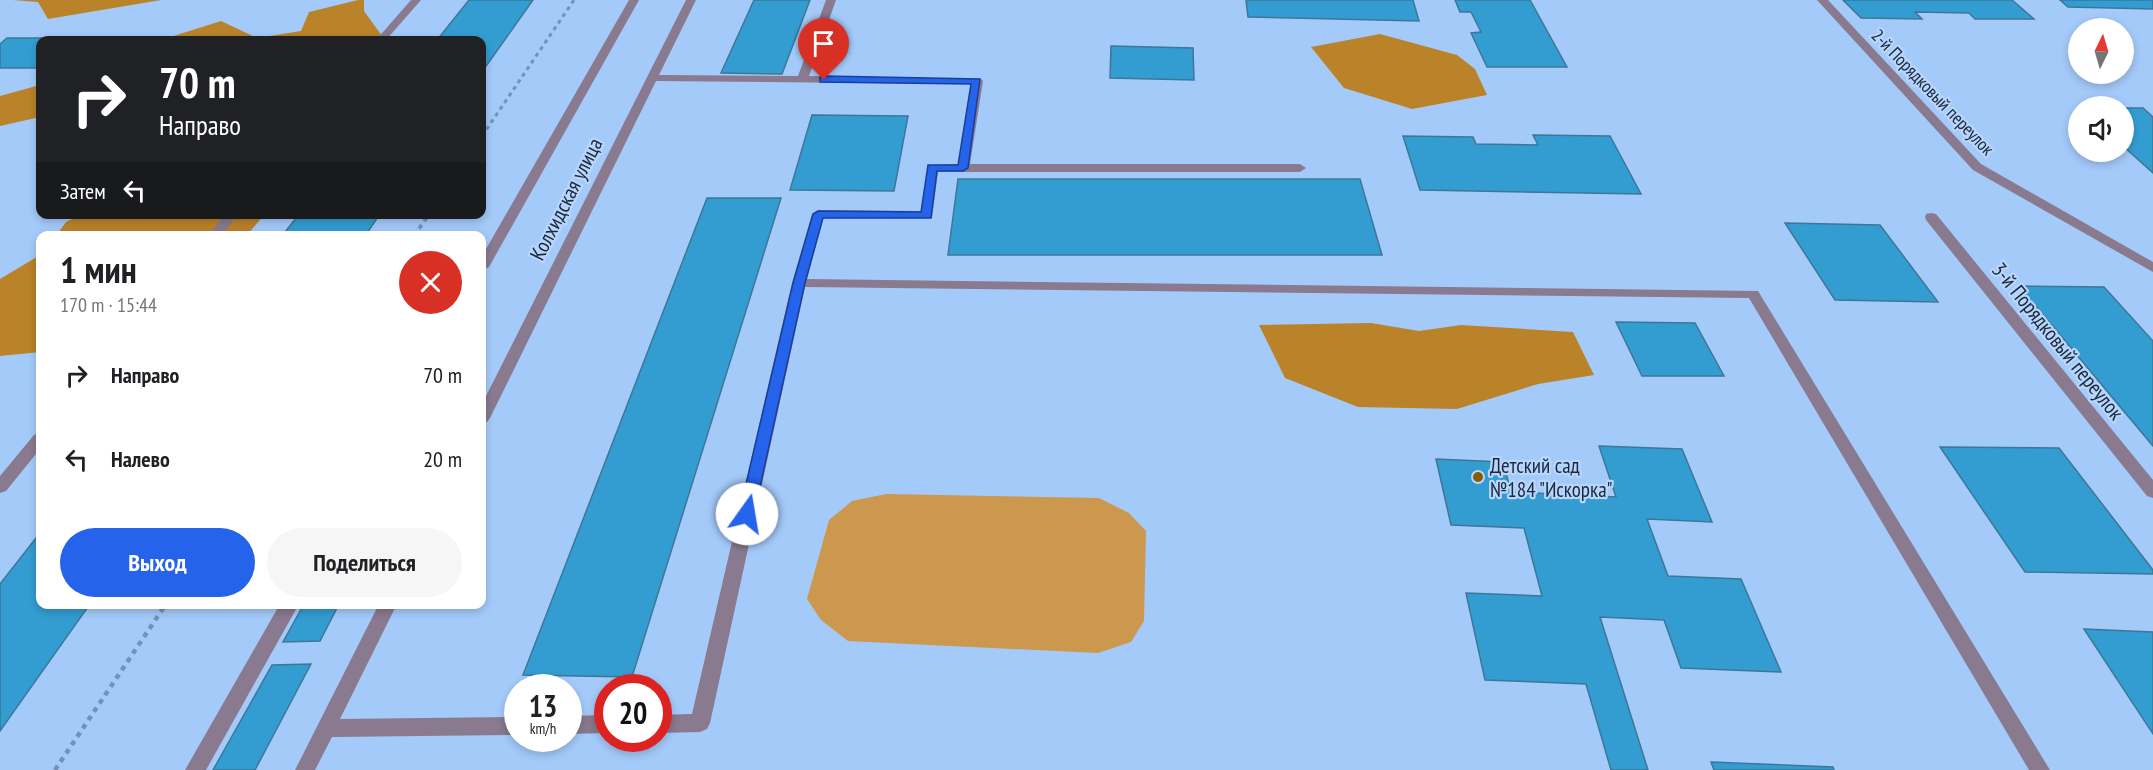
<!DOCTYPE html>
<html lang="ru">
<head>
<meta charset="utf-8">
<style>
	:root { --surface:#fff; --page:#f6f6f6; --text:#202124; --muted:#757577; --accent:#2563eb }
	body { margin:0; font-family:"PT Sans Narrow",sans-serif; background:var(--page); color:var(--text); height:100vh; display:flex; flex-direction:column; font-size:22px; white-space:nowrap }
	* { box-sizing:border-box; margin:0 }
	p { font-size:20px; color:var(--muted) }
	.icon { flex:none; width:33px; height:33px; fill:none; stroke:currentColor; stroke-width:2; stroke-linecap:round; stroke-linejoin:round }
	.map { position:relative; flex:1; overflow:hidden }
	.drawer { position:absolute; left:36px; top:231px; width:450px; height:378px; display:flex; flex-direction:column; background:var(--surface); border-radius:12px; box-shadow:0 3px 9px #0003 }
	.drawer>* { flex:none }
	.guide { position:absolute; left:36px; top:36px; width:450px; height:183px; border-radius:12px; box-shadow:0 3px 9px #0003; background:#202124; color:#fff; overflow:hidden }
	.needle { width:39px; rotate:5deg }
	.fabs { position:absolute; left:2068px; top:18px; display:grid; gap:12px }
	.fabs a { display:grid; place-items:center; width:66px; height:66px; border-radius:50%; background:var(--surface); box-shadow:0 3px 9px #0003; font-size:30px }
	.speed { position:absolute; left:504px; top:674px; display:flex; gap:12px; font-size:30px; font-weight:700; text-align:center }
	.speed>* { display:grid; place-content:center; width:78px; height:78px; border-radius:50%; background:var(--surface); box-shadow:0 3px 9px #0003; line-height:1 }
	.speed small { font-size:15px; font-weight:400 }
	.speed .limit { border:9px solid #d22; background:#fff; color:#111 }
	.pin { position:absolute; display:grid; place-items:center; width:51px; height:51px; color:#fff; margin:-62px -26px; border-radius:50% 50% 50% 0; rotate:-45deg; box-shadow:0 0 6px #0007 }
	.pin .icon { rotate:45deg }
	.me { position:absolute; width:66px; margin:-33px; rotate:13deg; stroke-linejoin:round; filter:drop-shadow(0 0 4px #0008) }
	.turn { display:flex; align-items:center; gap:21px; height:126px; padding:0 24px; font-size:27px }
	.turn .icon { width:78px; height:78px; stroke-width:2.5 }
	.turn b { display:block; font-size:42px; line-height:51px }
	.then { display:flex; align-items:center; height:57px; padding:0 24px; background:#0003; gap:12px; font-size:22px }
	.round { display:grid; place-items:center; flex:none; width:63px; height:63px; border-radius:32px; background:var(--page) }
	.overview { display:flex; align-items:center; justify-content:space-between; height:102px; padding:0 24px }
	h1 { font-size:36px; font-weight:700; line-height:45px }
	.cta { display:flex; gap:12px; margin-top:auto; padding:12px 24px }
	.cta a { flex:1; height:69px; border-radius:36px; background:var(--accent); color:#fff; font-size:24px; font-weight:700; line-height:69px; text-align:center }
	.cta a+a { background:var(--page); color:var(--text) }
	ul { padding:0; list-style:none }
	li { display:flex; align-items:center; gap:18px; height:84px; padding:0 24px }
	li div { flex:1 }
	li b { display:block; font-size:22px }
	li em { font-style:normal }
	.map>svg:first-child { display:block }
	.green { fill:#cb984d }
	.forest { fill:#ba8329 }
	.building { fill:#339dd2; stroke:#3d7798; stroke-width:1.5 }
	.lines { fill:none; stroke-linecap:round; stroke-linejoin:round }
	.path-far2 { stroke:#7492b8; stroke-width:3; stroke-dasharray:4 4; stroke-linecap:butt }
	.path-far1 { stroke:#7492b8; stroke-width:4; stroke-dasharray:4.5 4.5; stroke-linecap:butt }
	.path { stroke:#7492b8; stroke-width:4.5; stroke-dasharray:5 5; stroke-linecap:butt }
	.minor { fill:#897a8f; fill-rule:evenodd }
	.route { fill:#2563eb; stroke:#184099; stroke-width:1.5 }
	.poi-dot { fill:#895b00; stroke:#b8d6fd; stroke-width:2 }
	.labels { text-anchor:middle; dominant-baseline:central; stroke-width:4.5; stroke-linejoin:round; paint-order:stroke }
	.far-street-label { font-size:18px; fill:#19283a; stroke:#b8d6fd }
	.street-label { font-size:21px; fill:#19283a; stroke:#b8d6fd }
	.poi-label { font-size:21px; fill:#19283a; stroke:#b8d6fd; text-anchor:start }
</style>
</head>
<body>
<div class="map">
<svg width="2153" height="770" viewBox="0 0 2153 770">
	<rect width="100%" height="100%" fill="#a4cafa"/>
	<polygon class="green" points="886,494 1099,498 1129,513 1146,531 1144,621 1131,642 1098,653 848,641 821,620 807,599 829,520 852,501"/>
	<g class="forest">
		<polygon points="13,0 161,0 48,19 38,2"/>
		<polygon points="358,0 364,0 364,11 385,40 161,40 221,21 257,38 301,31 309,12"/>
		<polygon points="1380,34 1457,55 1475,69 1487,95 1412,109 1344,88 1311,47"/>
		<polygon points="40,85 40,117 0,126 0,96"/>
		<polygon points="80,215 264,215 247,235 56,236 66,222"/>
		<polygon points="40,255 40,352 0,356 0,279"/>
		<polygon points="1371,323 1419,331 1461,325 1573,332 1594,375 1538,384 1457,409 1358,407 1285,378 1259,325"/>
	</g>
	<g class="building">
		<polygon points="469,0 533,0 482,72 482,40 437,40"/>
		<polygon points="754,0 810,0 782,74 721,73"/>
		<polygon points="1246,0 1413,0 1419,21 1248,17"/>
		<polygon points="1455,0 1530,0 1567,67 1487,67 1471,33 1481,32 1471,12 1460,12"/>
		<polygon points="1843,0 2012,0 2034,19 1975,19 1969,13 1915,12 1922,19 1861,18"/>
		<polygon points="2060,0 2153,0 2153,9 2068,7"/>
		<polygon points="7,38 97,38 94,40 40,40 40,68 0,68 0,44"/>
		<polygon points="1111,46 1193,48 1194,80 1110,78"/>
		<polygon points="2124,108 2143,108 2153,117 2153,173 2124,147"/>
		<polygon points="812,115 908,116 894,191 790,190"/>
		<polygon points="1533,135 1610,136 1641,194 1420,190 1403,136 1473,137 1476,144 1538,145"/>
		<polygon points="958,179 1360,179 1382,255 948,255"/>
		<polygon points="707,198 781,198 632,677 523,675"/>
		<polygon points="299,214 380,214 365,236 282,236"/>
		<polygon points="1785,223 1880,225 1938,302 1835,300"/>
		<polygon points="2019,286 2104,287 2153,341 2153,446"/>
		<polygon points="1616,322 1695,323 1724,376 1642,376"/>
		<polygon points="1599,446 1682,449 1712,522 1647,519 1668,576 1741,579 1781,672 1681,668 1664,620 1600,617 1648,770 1611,770 1586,684 1485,680 1466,593 1542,596 1524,528 1451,525 1436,459 1503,462 1511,492 1616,497"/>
		<polygon points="1940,447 2059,448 2153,570 2153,574 2025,572"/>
		<polygon points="40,533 40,604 90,604 0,731 0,584"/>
		<polygon points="304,604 339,604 320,641 283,642"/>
		<polygon points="2084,629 2153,632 2153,734"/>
		<polygon points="311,664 255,770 213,770 272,665"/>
		<polygon points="1711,762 1833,767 1834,770 1714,770"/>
	</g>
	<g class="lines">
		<polyline class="path-far2" points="482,136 574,0"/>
		<polyline class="path-far1" points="414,236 429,214"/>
		<polyline class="path" points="55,770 166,604"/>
		<g class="minor">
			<polygon points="411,0 421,0 386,40 376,40"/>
			<polygon points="629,0 639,0 489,267 482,271 482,256"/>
			<polygon points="686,0 696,0 659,75 798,76 826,0 836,0 809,76 981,79 983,81 970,164 1300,164 1306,168 1300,172 938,172 932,218 823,218 807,279 1758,291 2050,770 2029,770 1749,298 805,287 710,723 707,729 700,732 658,733 658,715 692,714 792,283 812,214 818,210 921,211 928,165 958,164 971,84 656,81 490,418 487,422 482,423 482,404"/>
			<polygon points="1817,0 1828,0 1981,164 2153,262 2153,272 1973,170"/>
			<polygon points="1931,213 1936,214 2153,480 2153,498 2147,496 1926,220 1925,217 1926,214"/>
			<polygon points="225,214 238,214 221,236 208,236"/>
			<polygon points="40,433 40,449 6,491 0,493 0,476 34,435"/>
			<polygon points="280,604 299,604 206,770 185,770"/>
			<polygon points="379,604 397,604 340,719 518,717 518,735 332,737 315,770 295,770"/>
			<polygon points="608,715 608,733 568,734 568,716"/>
		</g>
	</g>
	<polygon class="route" points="824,76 980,79 968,168 963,171 937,171 931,218 823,218 805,283 754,514 752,519 741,519 739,514 793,283 813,214 818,211 921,212 928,165 958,165 971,84 820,82 820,77"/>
	<circle class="poi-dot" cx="1478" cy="477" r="6"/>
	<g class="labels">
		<g class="far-street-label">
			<text transform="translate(1933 92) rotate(46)">2-й Порядковый переулок</text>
		</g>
		<g class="street-label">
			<text transform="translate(566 199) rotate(-63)">Колхидская улица</text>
			<text transform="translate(2058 341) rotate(51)">3-й Порядковый переулок</text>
		</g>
		<g class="poi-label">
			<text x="1490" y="465">Детский сад<tspan x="1490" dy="24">№184 "Искорка"</tspan></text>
		</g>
	</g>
</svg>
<div class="fabs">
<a><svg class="needle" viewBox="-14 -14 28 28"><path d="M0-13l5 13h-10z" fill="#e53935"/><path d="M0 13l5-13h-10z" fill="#757577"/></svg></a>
<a><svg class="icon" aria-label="sound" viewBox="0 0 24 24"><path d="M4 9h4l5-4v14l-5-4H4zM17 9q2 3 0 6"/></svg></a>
</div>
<div class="speed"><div>13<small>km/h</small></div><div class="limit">20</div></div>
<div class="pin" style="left:824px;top:80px;background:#d93025"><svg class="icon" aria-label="arrive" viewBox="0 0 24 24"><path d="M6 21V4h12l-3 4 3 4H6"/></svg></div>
<svg class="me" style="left:747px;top:514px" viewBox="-20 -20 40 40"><circle r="19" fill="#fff"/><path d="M0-13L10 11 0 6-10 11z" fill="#2563eb"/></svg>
<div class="guide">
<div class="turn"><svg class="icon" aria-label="right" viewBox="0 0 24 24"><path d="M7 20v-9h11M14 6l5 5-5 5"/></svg><div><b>70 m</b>Направо</div></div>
<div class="then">Затем<svg class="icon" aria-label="left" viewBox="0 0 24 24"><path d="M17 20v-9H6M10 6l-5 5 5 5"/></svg></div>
</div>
<section class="drawer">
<div class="overview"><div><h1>1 мин</h1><p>170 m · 15:44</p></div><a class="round" style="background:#d93025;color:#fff"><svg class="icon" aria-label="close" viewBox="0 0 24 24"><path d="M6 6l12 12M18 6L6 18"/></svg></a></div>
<ul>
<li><svg class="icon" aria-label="right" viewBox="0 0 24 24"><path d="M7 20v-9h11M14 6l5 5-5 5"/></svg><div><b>Направо</b></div><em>70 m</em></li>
<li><svg class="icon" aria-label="left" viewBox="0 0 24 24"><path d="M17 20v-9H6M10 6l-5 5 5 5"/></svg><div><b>Налево</b></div><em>20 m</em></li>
</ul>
<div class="cta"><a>Выход</a><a>Поделиться</a></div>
</section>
</div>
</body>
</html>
